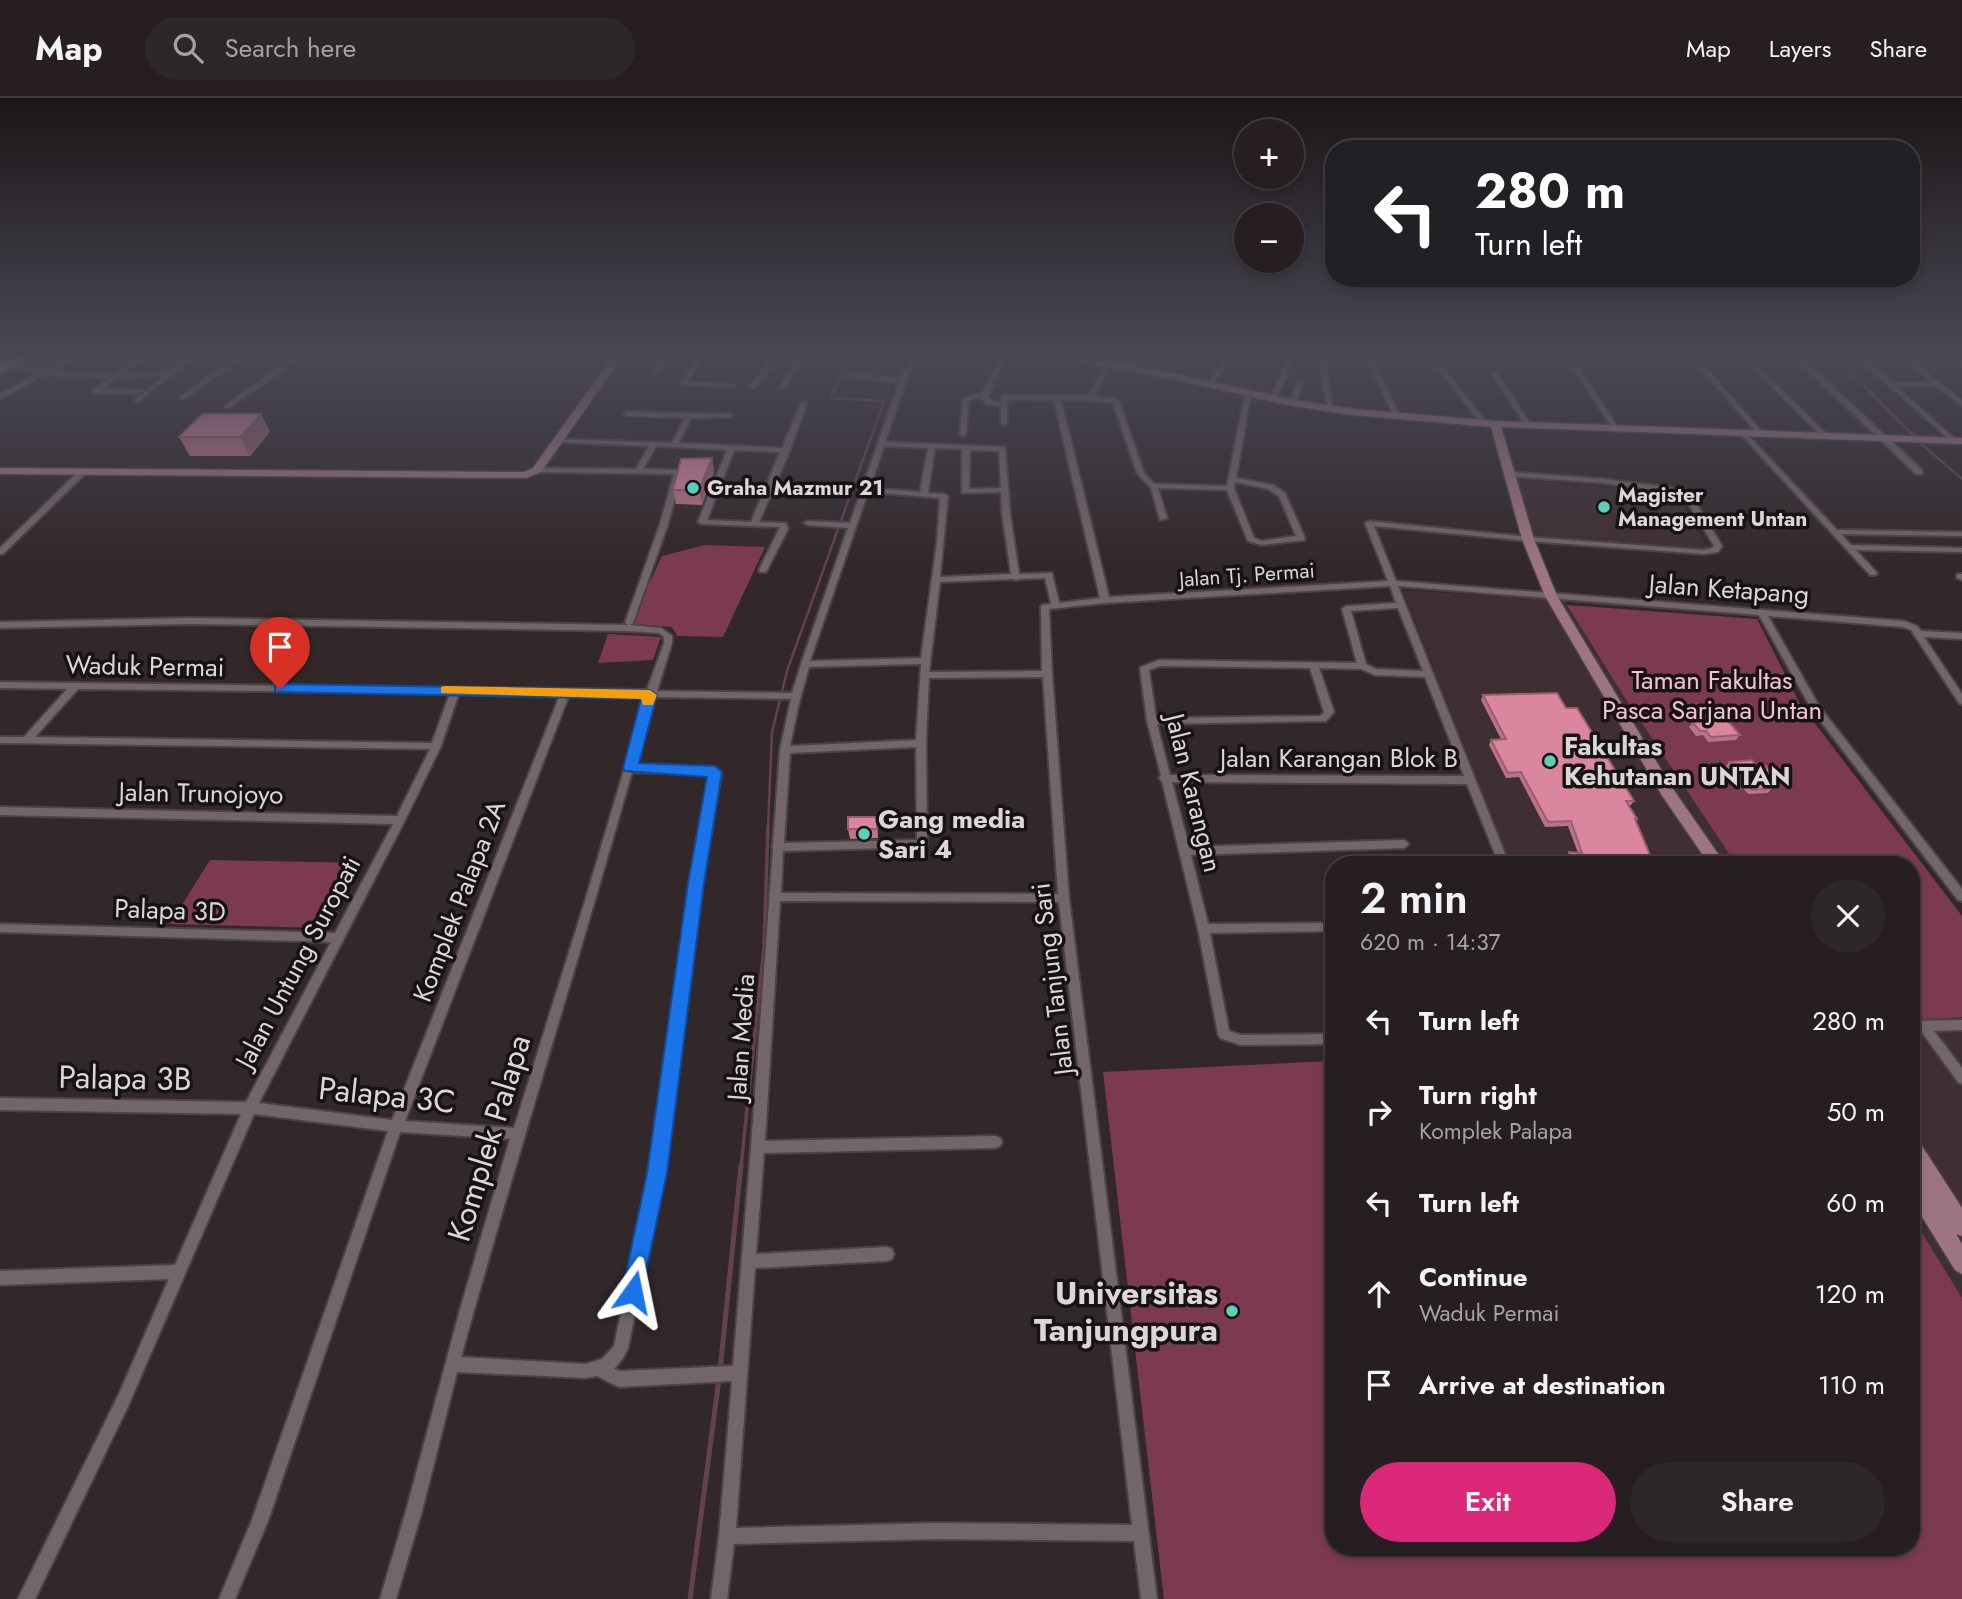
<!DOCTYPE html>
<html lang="en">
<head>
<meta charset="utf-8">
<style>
	:root { --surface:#261e20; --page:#2e2729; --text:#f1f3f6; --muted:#a4a2a5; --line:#423c3e; --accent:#db2777 }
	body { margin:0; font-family:Jost,sans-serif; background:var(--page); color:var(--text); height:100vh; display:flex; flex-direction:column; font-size:26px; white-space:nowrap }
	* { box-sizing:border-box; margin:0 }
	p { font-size:23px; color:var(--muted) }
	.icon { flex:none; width:38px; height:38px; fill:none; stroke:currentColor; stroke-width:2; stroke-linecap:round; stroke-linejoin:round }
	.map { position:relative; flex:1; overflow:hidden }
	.sheet { position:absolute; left:1325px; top:758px; width:595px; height:700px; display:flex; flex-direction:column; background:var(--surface); border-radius:28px; box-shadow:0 4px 10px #0003,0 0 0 2px var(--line) }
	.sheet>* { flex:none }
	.banner { position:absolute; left:1325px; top:42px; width:595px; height:147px; border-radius:28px; box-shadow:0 4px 10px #0003,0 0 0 2px var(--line); background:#202124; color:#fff; overflow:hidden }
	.tools { position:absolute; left:1234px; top:21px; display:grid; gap:14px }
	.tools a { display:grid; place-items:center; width:70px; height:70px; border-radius:50%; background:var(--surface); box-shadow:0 4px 10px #0003,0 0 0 2px var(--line); font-size:35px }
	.pin { position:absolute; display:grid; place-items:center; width:60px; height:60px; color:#fff; margin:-72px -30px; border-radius:50% 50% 50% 0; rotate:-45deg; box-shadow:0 0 7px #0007 }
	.pin .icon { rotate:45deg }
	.me { position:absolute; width:77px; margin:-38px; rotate:12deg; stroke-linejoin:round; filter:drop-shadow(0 0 5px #0008) }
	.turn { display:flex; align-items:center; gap:24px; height:147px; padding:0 35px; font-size:32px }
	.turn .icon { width:91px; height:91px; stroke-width:2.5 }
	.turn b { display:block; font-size:49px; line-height:60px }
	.round { display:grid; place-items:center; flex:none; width:74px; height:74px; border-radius:37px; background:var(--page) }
	.head { display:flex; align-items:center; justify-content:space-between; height:119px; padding:0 35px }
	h1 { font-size:42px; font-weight:600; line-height:52px }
	.primary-button { display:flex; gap:14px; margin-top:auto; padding:14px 35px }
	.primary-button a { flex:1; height:80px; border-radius:42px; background:var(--accent); color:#fff; font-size:28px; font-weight:600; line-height:80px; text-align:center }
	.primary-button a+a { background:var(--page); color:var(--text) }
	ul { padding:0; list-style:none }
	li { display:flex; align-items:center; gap:21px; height:91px; padding:0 35px }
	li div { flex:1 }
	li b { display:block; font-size:26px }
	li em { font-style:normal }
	header { display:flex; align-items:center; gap:42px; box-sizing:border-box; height:98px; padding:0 35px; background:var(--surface); border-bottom:2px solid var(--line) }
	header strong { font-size:33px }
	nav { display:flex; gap:38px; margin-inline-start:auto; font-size:24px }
	.search { width:490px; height:63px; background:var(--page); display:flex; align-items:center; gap:18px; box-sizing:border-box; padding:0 24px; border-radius:38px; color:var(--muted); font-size:26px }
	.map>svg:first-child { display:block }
	.built { fill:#3f2e33 }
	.green { fill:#7c3a50 }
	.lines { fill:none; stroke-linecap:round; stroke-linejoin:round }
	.stream-far2 { stroke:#654050; stroke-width:2.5 }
	.stream-far1 { stroke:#654050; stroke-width:3.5 }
	.stream { stroke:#654050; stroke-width:5 }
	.street-casing { stroke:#4d4346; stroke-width:4 }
	.secondary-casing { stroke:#4d4346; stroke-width:3 }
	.highway-casing { stroke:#4d4346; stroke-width:4 }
	.street { fill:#726669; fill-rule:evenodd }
	.secondary { fill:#9c7580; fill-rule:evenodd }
	.highway { fill:#fe99b7; fill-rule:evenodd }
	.wall { fill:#bb7389 }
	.shaded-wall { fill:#995e6f }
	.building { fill:#da869f; stroke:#995e6f; stroke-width:2 }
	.route { fill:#1a73e8; stroke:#114b97; stroke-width:2 }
	.slow { fill:#f59e0b }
	.poi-dot { fill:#5bcebb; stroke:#171213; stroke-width:2.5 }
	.labels { text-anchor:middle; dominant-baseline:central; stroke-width:7; stroke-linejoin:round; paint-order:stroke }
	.far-poi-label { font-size:21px; font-weight:bold; fill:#ddd6d8; stroke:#171213; text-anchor:start }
	.far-street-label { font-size:21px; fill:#ddd6d8; stroke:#171213 }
	.street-label { font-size:26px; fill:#ddd6d8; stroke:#171213 }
	.park-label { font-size:26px; fill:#f1c3cf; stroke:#171213 }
	.poi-label { font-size:26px; font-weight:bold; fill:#ddd6d8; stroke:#171213; text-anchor:start }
	.near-street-label { font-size:32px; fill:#ddd6d8; stroke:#171213 }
	.near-poi-label { font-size:32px; font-weight:bold; fill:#ddd6d8; stroke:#171213; text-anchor:end }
</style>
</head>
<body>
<header>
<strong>Map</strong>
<div class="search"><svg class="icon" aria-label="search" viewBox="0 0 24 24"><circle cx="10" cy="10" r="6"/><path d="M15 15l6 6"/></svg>Search here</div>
<nav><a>Map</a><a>Layers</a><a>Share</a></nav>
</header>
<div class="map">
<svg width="1962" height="1501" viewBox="0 0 1962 1501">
	<rect width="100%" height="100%" fill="#32282a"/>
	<g class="built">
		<polygon points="1514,381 1677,396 1708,450 1533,439"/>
		<polygon points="1403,492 1565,503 1625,600 1911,752 1962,818 1962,1501 1164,1501 1103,974 1333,963 1334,1449 1911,1449 1911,766 1511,766"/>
	</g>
	<g class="green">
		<polygon points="705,447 765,449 723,539 677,538 672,529 630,526 662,458"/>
		<polygon points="1567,507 1757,521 1800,606 1962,818 1962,919 1911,922 1911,766 1736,766 1625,600"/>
		<polygon points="608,536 661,539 653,562 598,565"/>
		<polygon points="210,762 361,765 328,830 170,826"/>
		<polygon points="1333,963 1334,1449 1911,1449 1911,1117 1962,1200 1962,1501 1164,1501 1103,974"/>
	</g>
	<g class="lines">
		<g class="stream-far2">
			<polyline points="1834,258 1925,349 1962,381"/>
			<polyline points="768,730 772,634 787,573 884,303 830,300 851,258"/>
		</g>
		<polyline class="stream-far1" points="741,1069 764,849 768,728"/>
		<g class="stream">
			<polyline points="720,1273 741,1067"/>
			<polyline points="690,1501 719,1281"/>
		</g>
		<g class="street-casing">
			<g id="street">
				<polygon points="71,258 79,258 53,273 114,276 140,258 147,258 122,276 168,274 187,258 194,258 138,304 135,302 136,301 163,278 117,280 101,291 142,292 143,293 140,295 94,295 92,294 92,292 108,280 47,276 0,301 0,296 40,275 6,268 6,266 45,272"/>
				<polygon points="238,258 245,258 184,301 180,301 180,299"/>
				<polygon points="295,258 302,258 229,310 225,310 225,308"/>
				<polygon points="664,258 670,258 657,277 653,277 652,276"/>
				<polygon points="697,258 703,258 688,284 732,286 734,287 734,289 682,287 681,286"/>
				<polygon points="773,258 779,258 755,290 751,290 750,289"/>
				<polygon points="799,258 805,258 785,290 781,290 780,289"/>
				<path d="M911,258H917L906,283L885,344L1005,349L1010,415L1019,476L1052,475L1059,505L1100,500L1054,302L1007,301V325L1004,327L1001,325V308L985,306V303L982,301L981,299L969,302L966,336L963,338L960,336L963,301L983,294L1000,258H1006L988,299L991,301L992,303L1001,304V299L1004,297L1088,298L1106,266H1110L1111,267L1094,298L1116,301L1119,303L1144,375L1154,386L1227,388L1245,296L1248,294L1251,296L1236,380L1273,387L1285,395L1305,440L1304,442L1261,447L1248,443L1227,392L1158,390L1167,420L1160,422L1151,390L1137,375L1113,305L1090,302H1061L1109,499L1388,483L1365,425L1369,423L1528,439L1704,452L1712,450L1714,448L1684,398L1678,395L1603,385L1507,378L1506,376L1510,374L1603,381L1683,391L1690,395L1722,448L1718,454L1704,456L1528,443L1374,428L1396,483L1904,523L1917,528L1921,533L1962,535V541L1924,539L1962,596V606L1959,605L1911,532L1903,529L1768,518L1819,608L1962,791V803L1958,802L1812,612L1759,517L1398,488L1509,766H1499L1467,686L1172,684L1189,749L1404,742L1409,746L1404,750L1191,757L1208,826L1334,825V833L1210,835L1229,933L1241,937L1334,936V946L1241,947L1220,940L1218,936L1198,831L1162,683L1159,680L1161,677L1147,623L1140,571L1141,569L1159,562L1357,565L1342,511L1346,508L1396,505L1390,488L1105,505L1049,511L1052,576L1069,800L1157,1501H1141L1134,1443L937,1441L734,1446L727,1501H711L719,1438L732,1283L619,1289L597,1278L586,1280L457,1274L422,1413L396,1501H380L406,1413L461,1208L510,1041L400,1034L268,1423L235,1501H219L252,1422L388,1033L254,1016L129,1306L35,1501H18L119,1296L169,1181L0,1187V1173L175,1167L241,1016L0,1012V1000L246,1004L331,844L0,834V826L335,835L393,726L0,717V709L397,718L430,651L0,645V639H24L67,591L0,590V584L647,592L664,545V539L659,535L628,533L190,526L0,530V524L190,520L628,527L625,525L660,426L674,376L534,374V370H537L636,371L649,348L558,344L556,343V341L672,345L685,320L627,318L624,316L627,314L730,316L732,317V319L691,320L679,345L782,350L801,305L804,303L807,305L790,352L759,424L783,425H786L788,431L766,474H760L759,472L780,429L702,426L698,424L727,352L656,348L643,371L678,372L682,374L668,426L633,525L630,527L661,530L672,538V545L657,593L792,595L801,566L848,430L808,427L804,425L808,423L850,425L899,285L850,279L847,277L850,275L901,281ZM884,348L928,350L920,394L870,390ZM935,350L962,351V395L1001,394L1002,415L1011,476L940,479L948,398L944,396L928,395ZM734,352L780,354L751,424L707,422ZM970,352L999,353L1001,390L969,391ZM1235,384L1268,391L1279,398L1296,438L1262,443L1254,440L1234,390ZM868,394L940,400L937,444L921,560L810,563ZM1045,480L1051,506L1042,507L1041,509L1042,573L929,574L940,484L1013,481L1016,482L1020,481ZM1398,510L1423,573L1376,571L1366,566L1351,513ZM921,566L916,642L790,648L798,609L809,569ZM1160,568L1310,570L1324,614L1320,618L1156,620L1149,572ZM1319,570L1361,571L1375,577L1425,579L1464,678L1170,677L1157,626L1326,623L1334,614ZM1043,579L1058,796L781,795L783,753L926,749L927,746L926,642L929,580ZM78,591L450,595L432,645L35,639ZM459,595L560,597L392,1022L259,1005L405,722L441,648ZM569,597L646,598L585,803L514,1030L405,1023ZM655,599L791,601L780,652L773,746L772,749L773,751L751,1049L733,1268L620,1273L614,1271L623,1260L628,1250L664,1075L701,785L721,677L715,671L712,670L634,667ZM916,649L917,742L784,745L790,655ZM632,674L709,676L711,678L691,785L650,1075L614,1248L602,1261L586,1266L461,1259C515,1063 577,869 632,674ZM780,803L1059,804L1132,1427L937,1425L736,1430L755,1170L887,1163L892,1161L894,1156L892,1151L887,1149L756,1156L764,1055L995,1050L1000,1048L1002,1044L1000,1040L995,1038L765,1043Z"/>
				<polygon points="1129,258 1135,258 1130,270 1127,272 1124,270"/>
				<polygon points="1225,258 1231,258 1212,288 1208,288 1207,287"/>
				<polygon points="1246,258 1259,258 1256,260"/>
				<polygon points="1291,258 1294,260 1276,301 1271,302 1270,301 1288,260"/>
				<polygon points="1318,258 1324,258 1333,313 1328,312"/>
				<polygon points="1365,258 1371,258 1400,318 1399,319 1394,318"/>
				<polygon points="1428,258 1434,258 1486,324 1486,326 1482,326"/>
				<polygon points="1607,258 1614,258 1622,268 1621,269 1617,269"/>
				<polygon points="1685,258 1692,258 1712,277 1762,334 1762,336 1758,336 1708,279"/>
				<polygon points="1740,258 1747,258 1826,336 1826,338 1822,338"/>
				<polygon points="1793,258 1800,258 1922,372 1922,376 1916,376"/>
				<polygon points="1856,258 1863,258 1892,284 1931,284 1900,258 1907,258 1914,264 1962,264 1962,268 1919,268 1962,303 1962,308 1936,288 1896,288 1956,342 1956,344 1952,344"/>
				<polygon points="1586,264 1589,266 1588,267 1578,269 1619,331 1618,332 1614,332 1571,267"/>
				<polygon points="1495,274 1498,276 1531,327 1530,328 1525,327 1492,276"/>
				<polygon points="1299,283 1302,285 1296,305 1291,306 1296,285"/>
				<polygon points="1740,333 1744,333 1837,432 1962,434 1962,438 1841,436 1851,447 1962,450 1962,454 1856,452 1877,475 1876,477 1870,477 1740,335"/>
				<polygon points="79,373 86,375 3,456 0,456 0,450"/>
				<polygon points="1957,476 1962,476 1962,482 1957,480"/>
				<polygon points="1962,922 1962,932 1934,933 1962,970 1962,986 1958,984 1921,933 1911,933 1911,923"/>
			</g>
		</g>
		<g class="secondary-casing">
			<g id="secondary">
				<polygon points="613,258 623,258 541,374 526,380 0,376 0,370 524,374 533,370"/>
				<polygon points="1049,258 1072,258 1162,273 1293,302 1353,311 1495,323 1962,340 1962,346 1501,329 1534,441 1557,498 1671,688 1725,766 1709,766 1661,696 1545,498 1522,441 1491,329 1353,317 1293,308 1162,279"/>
				<polygon points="1911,1039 1918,1042 1962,1110 1962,1138 1956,1136 1962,1146 1962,1176 1955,1172 1911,1101 1911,1073 1918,1076 1911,1066"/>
			</g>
		</g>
		<g class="highway-casing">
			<polygon id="highway" points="17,258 32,258 0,275 0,266"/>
		</g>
		<use href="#street" class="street"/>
		<use href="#secondary" class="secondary"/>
		<use href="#highway" class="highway"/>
	</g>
	<g class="wall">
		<polygon points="261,316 270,334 250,358 190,358 179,339"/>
		<polygon points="712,360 714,374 702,407 676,406 673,392"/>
		<polygon points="1483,597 1566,610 1634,703 1631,707 1629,707 1637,721 1636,723 1652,762 1695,766 1568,766 1566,759 1569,754 1578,755 1568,728 1545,729 1519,679 1506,680 1489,647 1491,642 1501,641 1481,602"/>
		<polygon points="1695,618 1740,637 1736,642 1708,644 1703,637 1696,638 1689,629 1693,624 1692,623"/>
		<polygon points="1729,664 1757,669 1777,682 1773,687 1770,688 1772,690 1768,695 1748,696 1742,689 1733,689 1724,676 1728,672 1726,668"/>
		<polygon points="877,719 878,740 850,741 848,731"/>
	</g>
	<g class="shaded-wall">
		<polygon points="261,316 270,334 250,358 240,339"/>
		<polygon points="712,360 714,374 702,407 699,392"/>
	</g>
	<g class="building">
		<polygon points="202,316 261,316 240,339 179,339"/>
		<polygon points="712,360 699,392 673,392 681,361"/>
		<polygon points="1557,595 1566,610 1577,610 1634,703 1626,703 1637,721 1635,721 1652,762 1694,765 1695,766 1573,766 1569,754 1582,755 1571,723 1548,724 1521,674 1508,675 1491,642 1506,641 1483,597"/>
		<polygon points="1722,616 1740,637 1711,639 1706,633 1700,633 1692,624 1700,623 1695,618"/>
		<polygon points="1752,662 1757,669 1766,668 1777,682 1766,683 1772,690 1752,692 1746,684 1737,684 1727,672 1736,671 1729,664"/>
		<rect x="848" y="719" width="29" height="12"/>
	</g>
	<linearGradient id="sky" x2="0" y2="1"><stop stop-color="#1c1617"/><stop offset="0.55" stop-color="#494855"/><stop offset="1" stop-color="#494855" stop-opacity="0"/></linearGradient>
	<rect width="1962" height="468" fill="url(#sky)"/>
	<polygon class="route" points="280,586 650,592 657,597 639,665 715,668 722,674 704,785 667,1075 640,1202 633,1205 625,1202 622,1194 647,1075 688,785 707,679 625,673 623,670 641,601 275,594 275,588"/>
	<polygon class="slow" points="445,588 650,592 657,597 653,607 643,607 641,601 441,595 441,589"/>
	<g class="poi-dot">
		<circle cx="693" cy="390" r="7"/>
		<circle cx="1604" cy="409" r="7"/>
		<circle cx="1550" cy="663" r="7"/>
		<circle cx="864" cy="736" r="7"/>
		<circle cx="1232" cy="1213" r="7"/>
	</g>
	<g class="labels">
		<g class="far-poi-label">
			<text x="707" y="390">Graha Mazmur 21</text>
			<text x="1618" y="397">Magister<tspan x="1618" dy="24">Management Untan</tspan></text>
		</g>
		<g class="far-street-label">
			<text transform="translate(1247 477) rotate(-4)">Jalan Tj. Permai</text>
		</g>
		<g class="street-label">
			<text transform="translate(1729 491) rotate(4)">Jalan Ketapang</text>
			<text transform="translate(145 568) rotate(1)">Waduk Permai</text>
			<text x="1339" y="660">Jalan Karangan Blok B</text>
			<text transform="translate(201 695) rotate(1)">Jalan Trunojoyo</text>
			<text transform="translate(1194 695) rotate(76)">Jalan Karangan</text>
			<text transform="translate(459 803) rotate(-69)">Komplek Palapa 2A</text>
			<text transform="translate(170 812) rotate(2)">Palapa 3D</text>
			<text transform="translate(298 864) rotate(-62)">Jalan Untung Suropati</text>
			<text transform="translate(1052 881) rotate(-97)">Jalan Tanjung Sari</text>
			<text transform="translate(741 939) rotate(-86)">Jalan Media</text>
		</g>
		<g class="park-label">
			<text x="1712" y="582">Taman Fakultas<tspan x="1712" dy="30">Pasca Sarjana Untan</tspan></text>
		</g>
		<g class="poi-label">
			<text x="1564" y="648">Fakultas<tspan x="1564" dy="30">Kehutanan UNTAN</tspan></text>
			<text x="878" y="721">Gang media<tspan x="878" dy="30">Sari 4</tspan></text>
		</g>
		<g class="near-street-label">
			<text transform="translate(125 980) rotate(1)">Palapa 3B</text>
			<text transform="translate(387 997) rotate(6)">Palapa 3C</text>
			<text transform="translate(489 1040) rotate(-73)">Komplek Palapa</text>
		</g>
		<g class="near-poi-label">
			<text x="1218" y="1195">Universitas<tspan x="1218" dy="37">Tanjungpura</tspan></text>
		</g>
	</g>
</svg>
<div class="tools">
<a>+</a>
<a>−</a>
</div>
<div class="pin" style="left:280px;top:591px;background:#d93025"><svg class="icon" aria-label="arrive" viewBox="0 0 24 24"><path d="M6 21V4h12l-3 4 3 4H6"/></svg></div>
<svg class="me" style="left:633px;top:1194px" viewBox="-20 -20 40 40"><path d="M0-17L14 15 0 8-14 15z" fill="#1a73e8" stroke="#fff" stroke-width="4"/></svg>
<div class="banner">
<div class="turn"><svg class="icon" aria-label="left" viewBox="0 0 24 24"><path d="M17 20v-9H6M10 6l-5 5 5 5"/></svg><div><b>280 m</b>Turn left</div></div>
</div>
<section class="sheet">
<div class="head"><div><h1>2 min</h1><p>620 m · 14:37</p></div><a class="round"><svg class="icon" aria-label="close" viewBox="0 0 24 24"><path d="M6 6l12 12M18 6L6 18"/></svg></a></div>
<ul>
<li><svg class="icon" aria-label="left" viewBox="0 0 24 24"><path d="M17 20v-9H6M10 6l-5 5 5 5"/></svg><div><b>Turn left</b></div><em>280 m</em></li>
<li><svg class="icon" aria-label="right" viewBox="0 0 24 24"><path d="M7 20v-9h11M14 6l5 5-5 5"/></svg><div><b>Turn right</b><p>Komplek Palapa</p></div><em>50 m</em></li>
<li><svg class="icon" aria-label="left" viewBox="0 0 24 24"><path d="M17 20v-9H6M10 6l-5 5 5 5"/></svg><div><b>Turn left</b></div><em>60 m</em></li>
<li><svg class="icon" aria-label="ahead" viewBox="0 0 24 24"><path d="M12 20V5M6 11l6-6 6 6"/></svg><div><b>Continue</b><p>Waduk Permai</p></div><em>120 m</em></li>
<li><svg class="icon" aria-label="arrive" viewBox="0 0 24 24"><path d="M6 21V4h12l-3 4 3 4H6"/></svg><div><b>Arrive at destination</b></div><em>110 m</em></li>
</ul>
<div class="primary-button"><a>Exit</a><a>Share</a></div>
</section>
</div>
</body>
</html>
